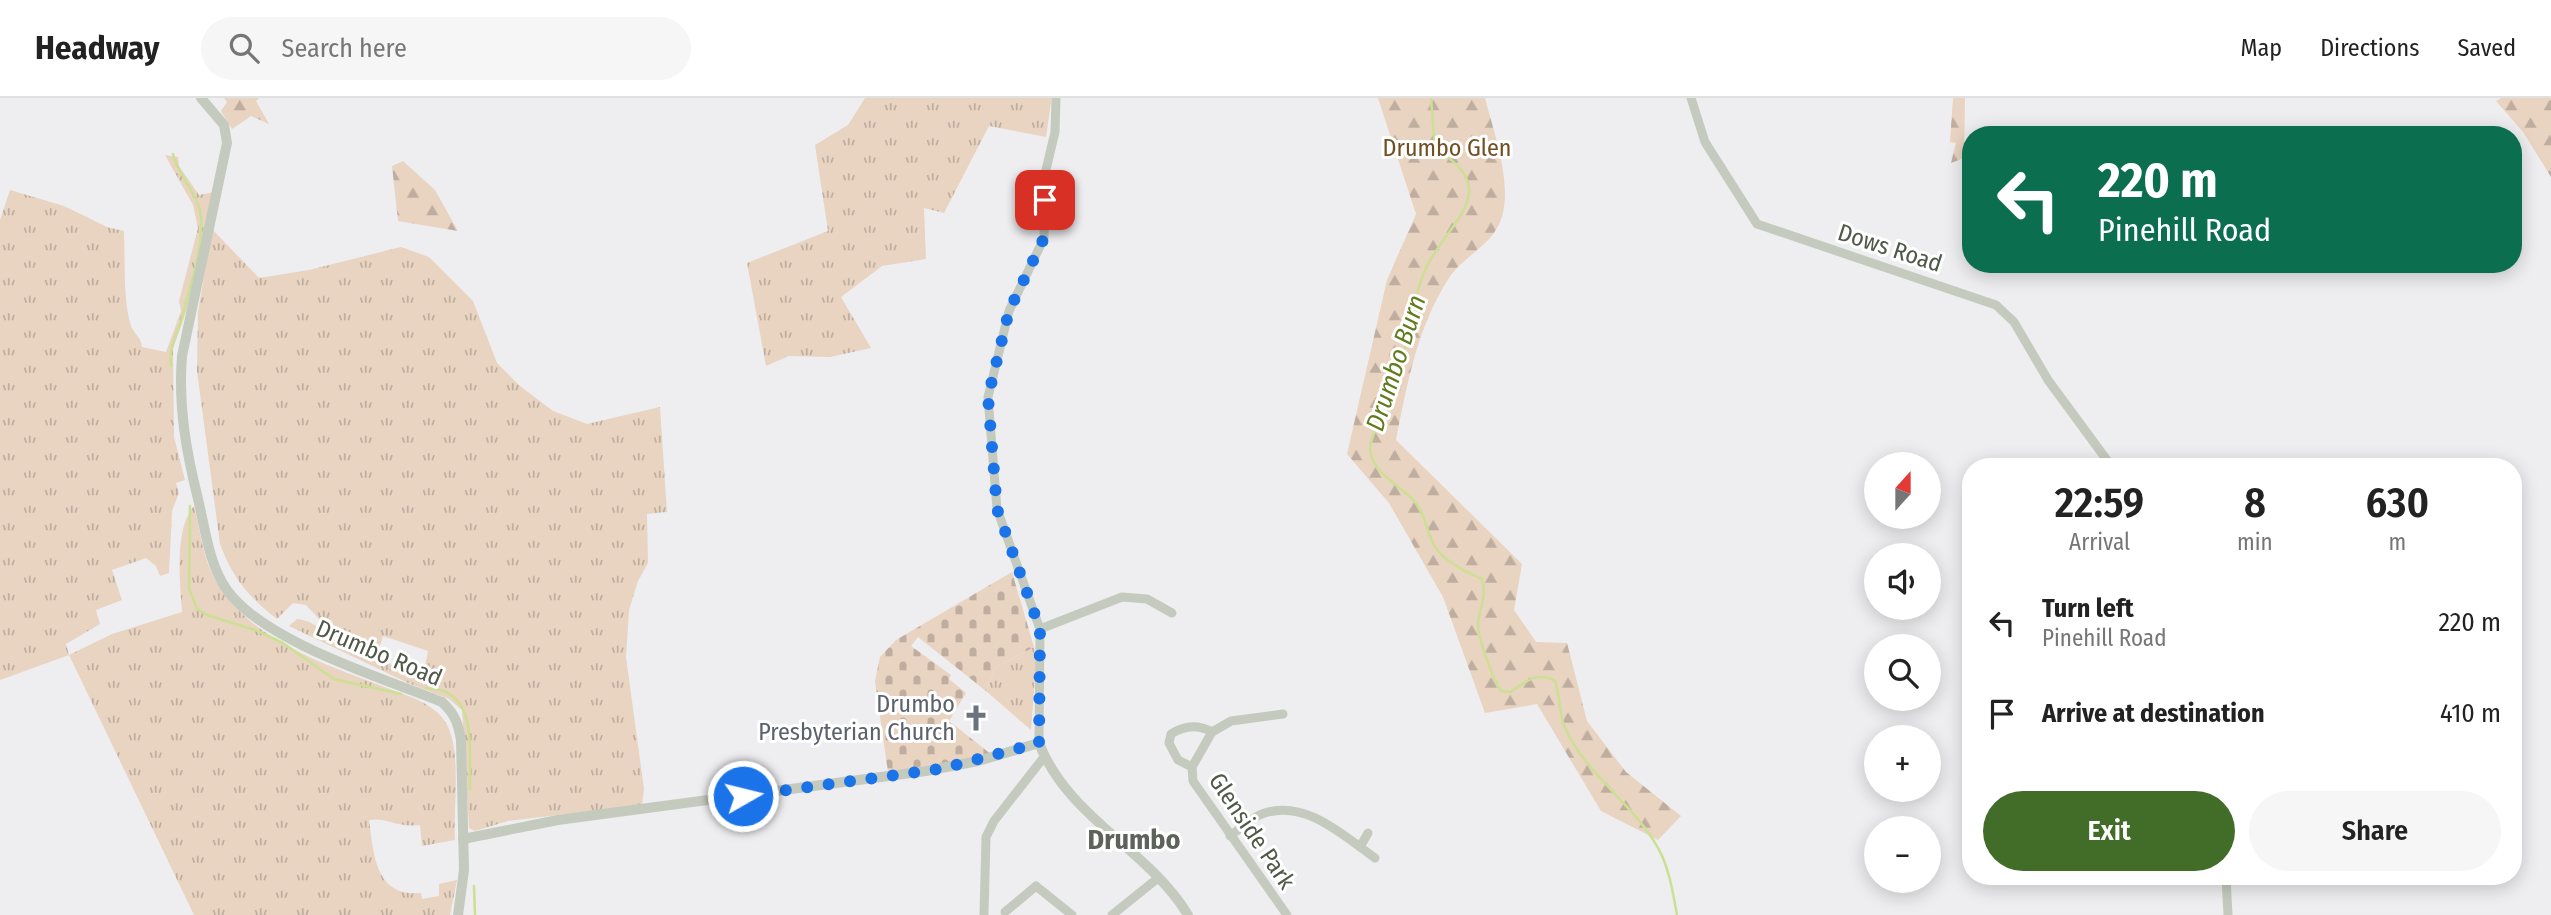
<!DOCTYPE html>
<html lang="en">
<head>
<meta charset="utf-8">
<style>
	:root { --surface:#fff; --page:#f6f6f6; --text:#222; --muted:#767676; --line:#e0e0e0; --accent:#416d28 }
	body { margin:0; font-family:"Fira Sans Condensed",sans-serif; background:var(--page); color:var(--text); height:100vh; display:flex; flex-direction:column; font-size:26px; white-space:nowrap }
	* { box-sizing:border-box; margin:0 }
	p { font-size:23px; color:var(--muted) }
	.icon { flex:none; width:38px; height:38px; fill:none; stroke:currentColor; stroke-width:2; stroke-linecap:round; stroke-linejoin:round }
	.map { position:relative; flex:1; overflow:hidden }
	.drawer { position:absolute; left:1962px; top:360px; width:560px; height:427px; display:flex; flex-direction:column; background:var(--surface); border-radius:28px; box-shadow:0 4px 18px #0003 }
	.drawer>* { flex:none }
	.banner { position:absolute; left:1962px; top:28px; width:560px; height:147px; border-radius:28px; box-shadow:0 4px 18px #0003; background:#0b6e4f; color:#fff; overflow:hidden }
	.needle { width:46px; rotate:21deg }
	.controls { position:absolute; left:1864px; top:354px; display:grid; gap:14px }
	.controls a { display:grid; place-items:center; width:77px; height:77px; border-radius:50%; background:var(--surface); box-shadow:0 4px 18px #0003; font-size:35px }
	.pin { position:absolute; display:grid; place-items:center; width:60px; height:60px; color:#fff; margin:-30px; border-radius:14px; box-shadow:0 4px 10px #0006 }
	.me { position:absolute; width:77px; margin:-38px; rotate:82deg; stroke-linejoin:round; filter:drop-shadow(0 0 5px #0008) }
	.turn { display:flex; align-items:center; gap:24px; height:147px; padding:0 21px; font-size:32px }
	.turn .icon { width:91px; height:91px; stroke-width:2.5 }
	.turn b { display:block; font-size:49px; line-height:60px }
	.eta { display:flex; justify-content:space-evenly; align-items:center; height:119px; text-align:center }
	.eta b { font-size:42px; font-weight:600; line-height:49px }
	.primary-button { display:flex; gap:14px; margin-top:auto; padding:14px 21px }
	.primary-button a { flex:1; height:80px; border-radius:42px; background:var(--accent); color:#fff; font-size:28px; font-weight:600; line-height:80px; text-align:center }
	.primary-button a+a { background:var(--page); color:var(--text) }
	ul { padding:0; list-style:none }
	li { display:flex; align-items:center; gap:21px; height:91px; padding:0 21px }
	li div { flex:1 }
	li b { display:block; font-size:26px }
	li em { font-style:normal }
	header { display:flex; align-items:center; gap:42px; box-sizing:border-box; height:98px; padding:0 35px; background:var(--surface); border-bottom:2px solid var(--line) }
	header strong { font-size:33px }
	nav { display:flex; gap:38px; margin-inline-start:auto; font-size:24px }
	.search { width:490px; height:63px; background:var(--page); display:flex; align-items:center; gap:18px; box-sizing:border-box; padding:0 24px; border-radius:38px; color:var(--muted); font-size:26px }
	.map>svg:first-child { display:block }
	.grass { fill:url(#grass-tufts) }
	.forest { fill:url(#forest-firs) }
	.cemetery { fill:url(#cemetery-stones) }
	.lines { fill:none; stroke-linecap:round; stroke-linejoin:round }
	.stream { stroke:#cbe093; stroke-width:2.5 }
	.minor { stroke:#c4cbbe; stroke-width:9 }
	.tertiary { stroke:#c4cbbe; stroke-width:10 }
	.route { stroke:#1a73e8; stroke-width:12; stroke-dasharray:0 21.6 }
	.labels { text-anchor:middle; dominant-baseline:central; stroke-width:6; stroke-linejoin:round; paint-order:stroke }
	.park-label { font-size:24px; fill:#714f22; stroke:#fff }
	.street-label { font-size:24px; fill:#505848; stroke:#fff }
	.worship-label { font-size:24px; fill:#5b616d; stroke:#fff; text-anchor:end }
	.water-label { font-size:26px; font-style:italic; fill:#607b1b; stroke:#fff }
	.quarter-label { font-size:28px; font-weight:bold; fill:#5d625b; stroke:#fff }
</style>
</head>
<body>
<header>
<strong>Headway</strong>
<div class="search"><svg class="icon" aria-label="search" viewBox="0 0 24 24"><circle cx="10" cy="10" r="6"/><path d="M15 15l6 6"/></svg>Search here</div>
<nav><a>Map</a><a>Directions</a><a>Saved</a></nav>
</header>
<div class="map">
<svg width="2551" height="817" viewBox="0 0 2551 817">
	<defs>
		<pattern id="grass-tufts" width="24" height="20" patternUnits="userSpaceOnUse" patternTransform="scale(1.75)"><rect width="24" height="20" fill="#e9d3c1"/><path d="M3 7l-1-3M5 7V3M7 7l1-3M15 17l-1-3M17 17v-4M19 17l1-3" fill="none" stroke="#bfae9f"/></pattern>
		<pattern id="forest-firs" width="22" height="20" patternUnits="userSpaceOnUse" patternTransform="scale(1.75)"><rect width="22" height="20" fill="#e9d3c1"/><path d="M5 1l3.5 6h-7zM16 11l3.5 6h-7z" fill="#bfae9f"/></pattern>
		<pattern id="cemetery-stones" width="16" height="16" patternUnits="userSpaceOnUse" patternTransform="scale(1.75)"><rect width="16" height="16" fill="#e9d3c1"/><path d="M2 7V4a2 2 0 0 1 4 0v3zM10 15v-3a2 2 0 0 1 4 0v3z" fill="#bfae9f"/></pattern>
	</defs>
	<rect width="100%" height="100%" fill="#eeeef0"/>
	<g class="grass">
		<polygon points="865,0 1051,0 1051,4 1046,39 989,28 944,115 924,110 926,161 882,168 841,199 871,250 830,259 789,258 766,268 747,165 828,133 815,47 848,27"/>
		<path d="M165,57L178,59L179,68L199,97L214,94L187,211L173,251L174,339L185,382L176,385L179,395L172,413L169,475L160,478L156,468L146,460L112,472L122,502L96,512L100,526L66,546L69,557L112,536L182,514C180,485 174,430 194,408C200,431 203,460 214,480C248,542 326,567 387,590C408,598 434,605 446,625C462,652 453,710 455,742L422,748L420,727C395,730 389,719 369,722C374,755 374,799 421,795L422,801L439,798V786L457,782L450,817H194L69,557L0,582V122L10,92L64,108L107,129L124,133C125,158 123,209 132,230C136,238 141,239 142,249L166,254L181,213L179,203L198,130L193,107Z"/>
		<path d="M212,131L259,180L309,172L401,149L429,159L473,203L497,265L520,288L553,313L587,326L660,309L667,414L647,416L648,465L638,483L629,512L626,559L644,691L642,707L508,723L475,733L469,730L462,612L449,601L408,585L289,528L297,521C315,523 321,533 335,542C346,549 360,551 372,556C390,565 402,575 423,578L428,553L383,538L377,557L336,539L306,507L293,505L277,521C248,498 233,481 220,446L197,273L198,214Z"/>
		<polygon points="1034,549 1036,567 1031,632 986,593 995,570"/>
	</g>
	<g class="forest">
		<polygon points="224,0 259,0 256,3 269,26 251,18 232,31 221,13 227,4"/>
		<path d="M1378,0H1485C1494,36 1517,96 1497,130C1486,150 1461,161 1449,180C1417,229 1407,287 1396,342L1522,466L1514,512L1536,544L1567,545L1587,623L1626,674L1681,718L1658,742L1601,713L1537,606L1485,615L1443,499L1389,405L1347,356L1387,182L1416,116Z"/>
		<polygon points="1953,0 1965,0 1964,60 1951,65 1956,45 1950,44"/>
		<polygon points="2501,0 2551,0 2551,79 2523,34 2496,3"/>
		<polygon points="403,63 435,92 458,133 398,123 392,68"/>
	</g>
	<polygon class="cemetery" points="1012,474 1034,549 995,570 986,593 918,539 911,548 951,577 949,581 966,595 949,623 992,657 888,674 875,583 880,559 896,542"/>
	<g class="lines">
		<g class="stream">
			<path d="M1431,0L1435,51C1505,91 1449,124 1427,168C1415,192 1412,223 1405,250C1401,265 1391,278 1386,293C1383,302 1383,311 1380,319C1377,333 1366,345 1372,360C1379,379 1403,389 1416,405C1427,419 1427,440 1438,453C1449,466 1467,474 1482,481C1487,498 1480,508 1478,525C1477,538 1493,581 1501,593L1511,594C1525,584 1537,573 1555,583C1560,597 1560,621 1565,630C1586,677 1634,706 1658,750C1669,769 1673,795 1677,817"/>
			<path d="M171,268C168,247 179,235 183,216C190,188 203,151 201,120C200,97 178,79 173,56"/>
			<polyline points="190,408 189,490 197,511 207,517 258,533 283,545 334,581 401,596"/>
			<path d="M426,590C481,591 468,654 470,692"/>
			<polyline points="474,788 475,817"/>
		</g>
		<g class="minor">
			<polyline points="1691,0 1705,44 1757,126 1996,207 2014,224 2048,282 2112,369"/>
			<polyline points="1040,531 1122,499 1147,501 1172,515"/>
			<path d="M1283,616L1231,623L1212,634C1198,626 1185,627 1171,636L1169,645L1178,662L1192,669L1193,683L1287,817"/>
			<polyline points="1039,645 1040,531 997,411 988,299 1009,213 1044,140 1045,76 1055,34 1056,0"/>
			<polyline points="1192,669 1212,634"/>
			<path d="M1230,738C1240,731 1251,720 1262,716C1304,700 1343,737 1375,760"/>
			<polyline points="1360,749 1368,735"/>
			<polyline points="2226,779 2228,817"/>
			<polyline points="1005,814 1036,788 1072,817"/>
			<polyline points="984,817 986,739 994,723 1044,659"/>
			<polyline points="1112,817 1158,780"/>
		</g>
		<g class="tertiary">
			<path d="M201,0L224,27L227,45L182,258C178,307 186,353 198,401C205,430 209,467 227,492C264,544 383,580 442,604C455,616 458,625 461,642L464,772L458,817"/>
			<path d="M463,741L558,722L926,673L978,663L1039,645C1068,720 1148,751 1188,817"/>
		</g>
	</g>
	<g class="lines">
		<polyline class="route" points="743,698 940,671 1039,645 1040,531 997,411 988,299 1009,213 1044,140 1045,102"/>
	</g>
	<defs>
		<g id="church-bare" transform="scale(2.1)"><path d="M-1.2-6h2.4v3.5h3.3v2.4h-3.3V6h-2.4V-.1h-3.3v-2.4h3.3Z" fill="#6b7280" stroke="#fff" stroke-width="2.5" paint-order="stroke"/></g>
	</defs>
	<g fill-rule="evenodd">
		<use href="#church-bare" x="976" y="620"/>
	</g>
	<g class="labels">
		<g class="park-label">
			<text x="1447" y="50">Drumbo Glen</text>
		</g>
		<g class="street-label">
			<text transform="translate(1890 150) rotate(18)">Dows Road</text>
			<text transform="translate(379 555) rotate(23)">Drumbo Road</text>
			<text transform="translate(1252 733) rotate(56)">Glenside Park</text>
		</g>
		<g class="worship-label">
			<text x="955" y="606">Drumbo<tspan x="955" dy="28">Presbyterian Church</tspan></text>
		</g>
		<g class="water-label">
			<text transform="translate(1396 265) rotate(-72)">Drumbo Burn</text>
		</g>
		<g class="quarter-label">
			<text x="1134" y="741">Drumbo</text>
		</g>
	</g>
</svg>
<div class="controls">
<a><svg class="needle" viewBox="-14 -14 28 28"><path d="M0-13l5 13h-10z" fill="#e53935"/><path d="M0 13l5-13h-10z" fill="#767676"/></svg></a>
<a><svg class="icon" aria-label="sound" viewBox="0 0 24 24"><path d="M4 9h4l5-4v14l-5-4H4zM17 9q2 3 0 6"/></svg></a>
<a><svg class="icon" aria-label="search" viewBox="0 0 24 24"><circle cx="10" cy="10" r="6"/><path d="M15 15l6 6"/></svg></a>
<a>+</a>
<a>−</a>
</div>
<div class="pin" style="left:1045px;top:102px;background:#d93025"><svg class="icon" aria-label="arrive" viewBox="0 0 24 24"><path d="M6 21V4h12l-3 4 3 4H6"/></svg></div>
<svg class="me" style="left:743px;top:698px" viewBox="-20 -20 40 40"><circle r="17" fill="#1a73e8" stroke="#fff" stroke-width="3"/><path d="M0-11L8 9 0 5-8 9z" fill="#fff"/></svg>
<div class="banner">
<div class="turn"><svg class="icon" aria-label="left" viewBox="0 0 24 24"><path d="M17 20v-9H6M10 6l-5 5 5 5"/></svg><div><b>220 m</b>Pinehill Road</div></div>
</div>
<section class="drawer">
<div class="eta">
<div><b>22:59</b><p>Arrival</p></div>
<div><b>8</b><p>min</p></div>
<div><b>630</b><p>m</p></div>
</div>
<ul>
<li><svg class="icon" aria-label="left" viewBox="0 0 24 24"><path d="M17 20v-9H6M10 6l-5 5 5 5"/></svg><div><b>Turn left</b><p>Pinehill Road</p></div><em>220 m</em></li>
<li><svg class="icon" aria-label="arrive" viewBox="0 0 24 24"><path d="M6 21V4h12l-3 4 3 4H6"/></svg><div><b>Arrive at destination</b></div><em>410 m</em></li>
</ul>
<div class="primary-button"><a>Exit</a><a>Share</a></div>
</section>
</div>
</body>
</html>
